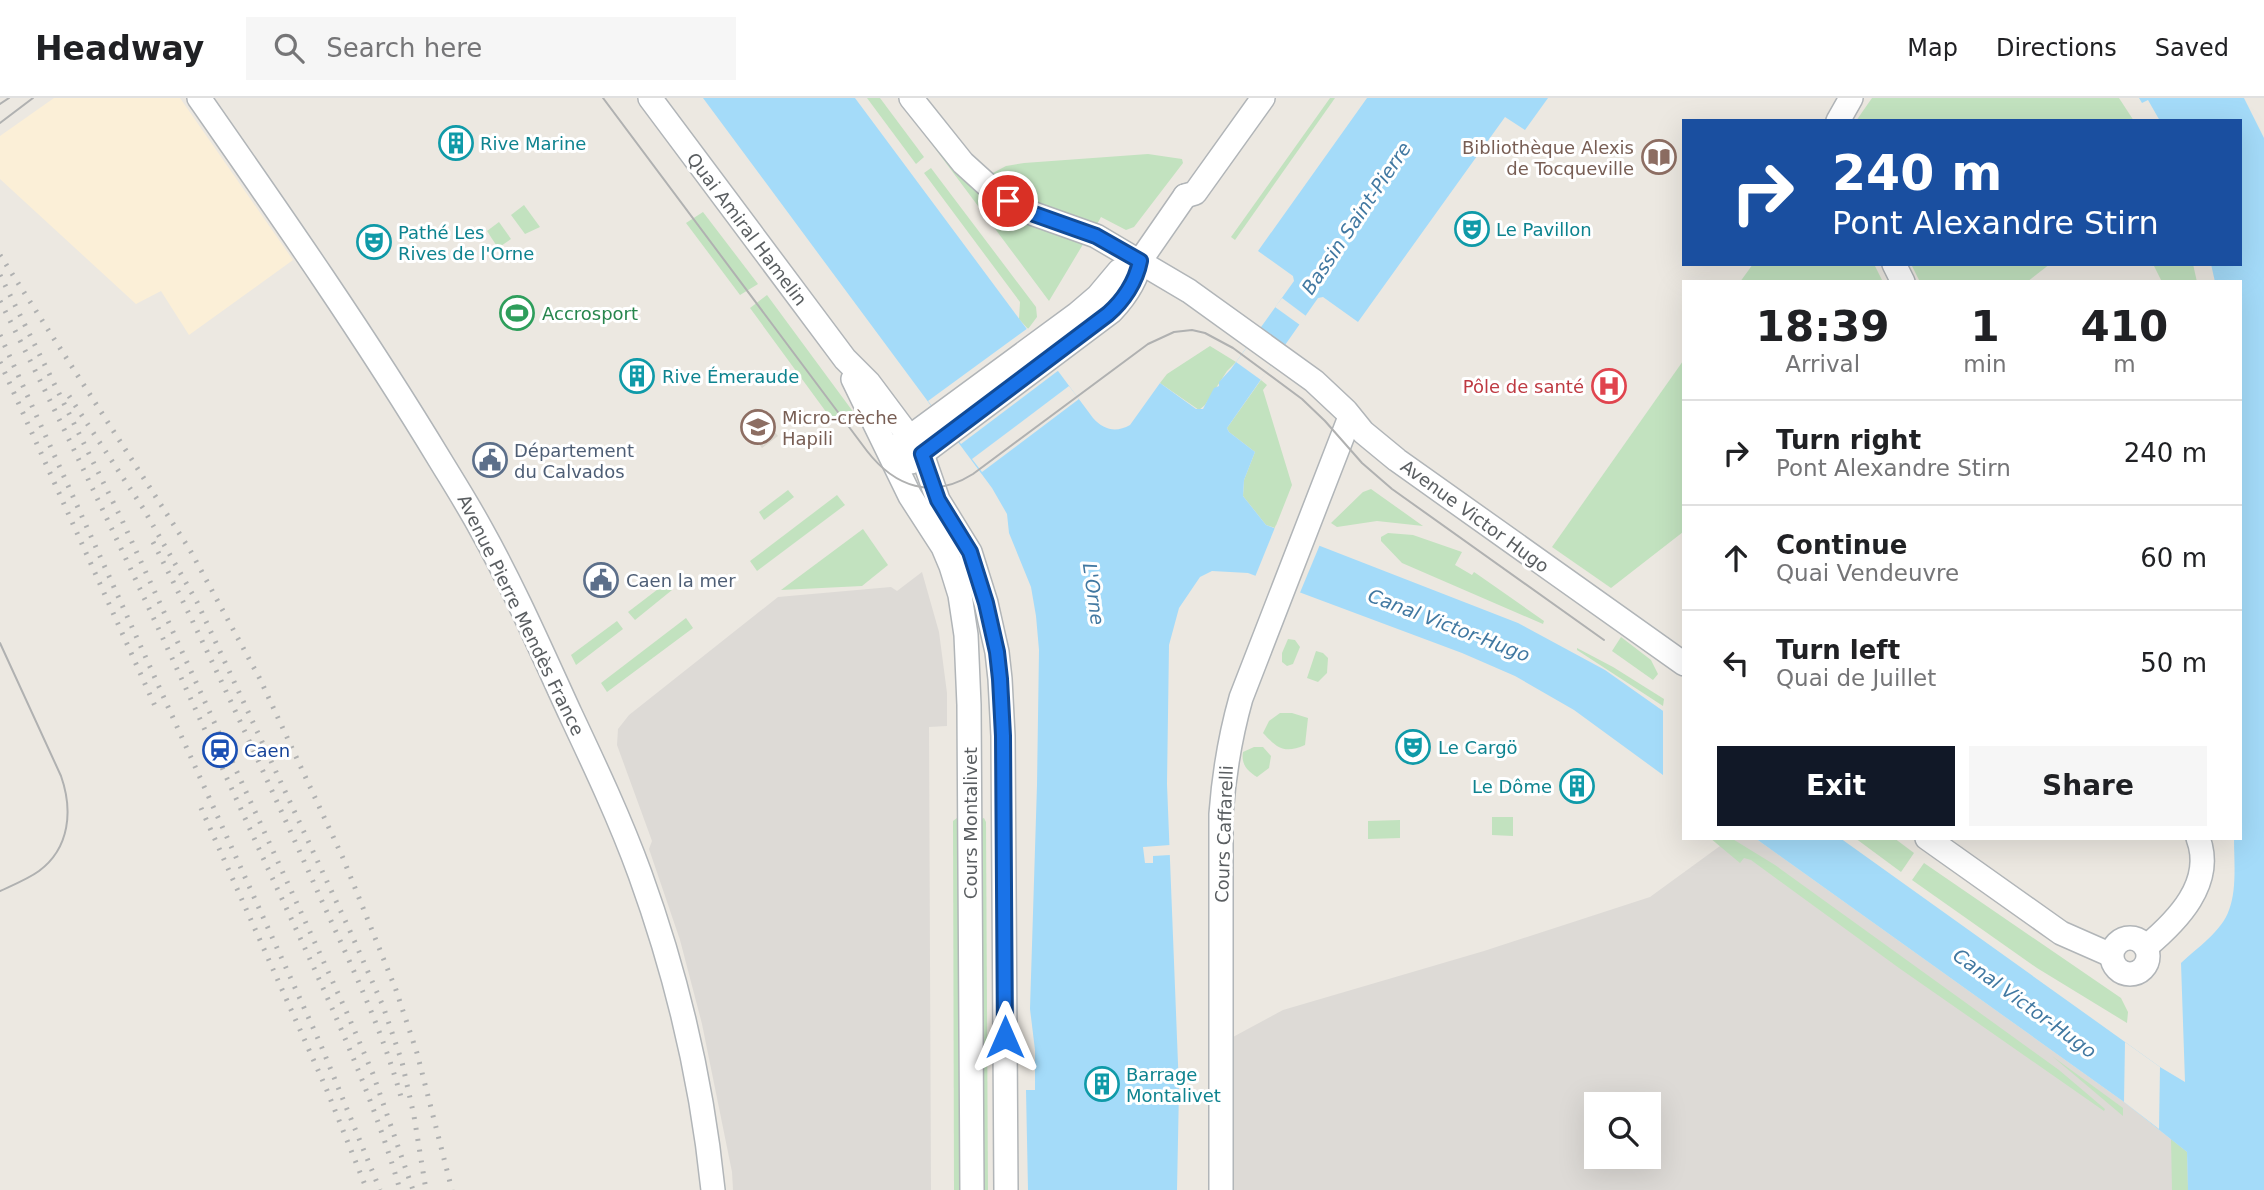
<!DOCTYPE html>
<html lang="en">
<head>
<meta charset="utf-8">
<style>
	:root { --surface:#fff; --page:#f6f6f6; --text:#202124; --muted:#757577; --line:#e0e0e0; --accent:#111827 }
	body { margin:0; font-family:"DejaVu Sans",sans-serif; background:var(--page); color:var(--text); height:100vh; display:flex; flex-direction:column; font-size:26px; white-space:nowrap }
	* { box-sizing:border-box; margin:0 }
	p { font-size:23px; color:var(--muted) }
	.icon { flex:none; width:38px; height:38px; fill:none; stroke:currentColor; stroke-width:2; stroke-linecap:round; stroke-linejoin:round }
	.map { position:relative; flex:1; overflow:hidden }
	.panel { position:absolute; left:1682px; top:182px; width:560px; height:560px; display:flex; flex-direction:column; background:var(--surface); border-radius:0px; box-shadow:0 7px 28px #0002 }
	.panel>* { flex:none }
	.hud { position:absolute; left:1682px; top:21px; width:560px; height:147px; border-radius:0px; box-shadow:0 7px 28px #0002; background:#1a4fa0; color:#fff; overflow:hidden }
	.tools { position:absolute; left:1584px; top:994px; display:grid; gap:14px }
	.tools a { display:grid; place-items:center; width:77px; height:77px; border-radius:0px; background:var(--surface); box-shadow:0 7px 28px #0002; font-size:35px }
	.pin { position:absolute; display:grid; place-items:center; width:60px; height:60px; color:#fff; margin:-30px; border:4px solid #fff; border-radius:50%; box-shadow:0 2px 7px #0007 }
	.me { position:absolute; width:77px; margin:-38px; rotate:0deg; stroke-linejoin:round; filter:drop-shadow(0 0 5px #0008) }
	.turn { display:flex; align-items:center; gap:24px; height:147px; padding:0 35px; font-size:32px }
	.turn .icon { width:91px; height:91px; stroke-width:2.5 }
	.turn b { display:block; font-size:49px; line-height:60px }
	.eta { display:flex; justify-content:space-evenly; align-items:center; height:119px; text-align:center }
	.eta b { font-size:42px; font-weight:600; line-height:49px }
	.button { display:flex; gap:14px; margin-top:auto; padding:14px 35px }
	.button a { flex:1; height:80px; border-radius:0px; background:var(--accent); color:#fff; font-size:28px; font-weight:600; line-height:80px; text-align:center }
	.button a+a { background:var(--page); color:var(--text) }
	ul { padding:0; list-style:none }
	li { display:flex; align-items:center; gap:21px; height:105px; padding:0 35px; border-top:2px solid var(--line) }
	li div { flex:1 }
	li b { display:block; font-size:26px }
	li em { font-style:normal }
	header { display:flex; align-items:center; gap:42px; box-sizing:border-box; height:98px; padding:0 35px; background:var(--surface); border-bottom:2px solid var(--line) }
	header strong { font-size:33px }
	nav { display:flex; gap:38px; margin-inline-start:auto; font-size:24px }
	.search { width:490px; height:63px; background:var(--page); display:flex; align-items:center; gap:18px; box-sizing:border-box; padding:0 24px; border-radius:0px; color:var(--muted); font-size:26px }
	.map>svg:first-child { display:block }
	.commercial { fill:#fbefd7 }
	.industrial { fill:#dddad6; fill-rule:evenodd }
	.education { fill:#dbd7cf }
	.green { fill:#c2e2bf }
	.water { fill:#a4dbf9 }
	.pier { fill:#ece8e1 }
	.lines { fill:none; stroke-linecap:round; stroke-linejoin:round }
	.secondary-casing { stroke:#b1b5b8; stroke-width:26 }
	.secondary { stroke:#fff; stroke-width:23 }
	.tram { stroke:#b0b1b1; stroke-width:2 }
	.rail { stroke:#b0b1b1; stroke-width:5; stroke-dasharray:2 9; stroke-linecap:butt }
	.route-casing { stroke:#114b97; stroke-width:18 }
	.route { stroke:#1a73e8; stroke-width:12 }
	.labels { text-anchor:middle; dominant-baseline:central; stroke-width:6; stroke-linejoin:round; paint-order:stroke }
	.culture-label { font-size:18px; fill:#0d838f; stroke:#fff; text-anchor:start }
	.education-label { font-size:18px; fill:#785e54; stroke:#fff; text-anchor:end }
	.street-label { font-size:18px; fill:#5a5e61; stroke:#fff }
	.leisure-label { font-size:18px; fill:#27864d; stroke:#fff; text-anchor:start }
	.health-label { font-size:18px; fill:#be3a42; stroke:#fff; text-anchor:end }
	.service-label { font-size:18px; fill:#4e5e75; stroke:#fff; text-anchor:start }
	.transit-label { font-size:18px; fill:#164399; stroke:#fff; text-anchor:start }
	.water-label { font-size:19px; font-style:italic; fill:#4178a1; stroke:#fff }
</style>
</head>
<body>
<header>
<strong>Headway</strong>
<div class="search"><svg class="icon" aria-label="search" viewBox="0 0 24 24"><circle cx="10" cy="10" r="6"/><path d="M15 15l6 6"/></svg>Search here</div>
<nav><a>Map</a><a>Directions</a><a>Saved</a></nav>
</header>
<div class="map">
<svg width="2264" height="1092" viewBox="0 0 2264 1092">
	<rect width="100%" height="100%" fill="#ece8e1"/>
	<polygon class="commercial" points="54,0 180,0 293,162 189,237 161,193 136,206 0,81 0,38"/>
	<g class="industrial">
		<polygon points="922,474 939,534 947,595 947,628 929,629 931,1092 733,1092 732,1074 702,926 680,842 649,751 652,743 617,647 618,631 629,617 778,499 891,489 897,493"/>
		<path d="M1731,740H1755L2124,1004L2187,1054L2188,1092H1234L1233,939L1283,912L1484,853L1650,799ZM1596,1006H1648V1059H1596Z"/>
	</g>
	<polygon class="education" points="756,310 778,338 762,350 743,326 746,323 744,319"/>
	<g class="green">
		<polygon points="867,0 880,0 924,59 916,66"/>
		<polygon points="1330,0 1335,0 1235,142 1231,139"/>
		<polygon points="1872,0 2119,0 2134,23 1856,23"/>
		<polygon points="926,30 956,67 1085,143 1049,203 922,33"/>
		<polygon points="1148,56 1182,61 1183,65 1134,129 1126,132 1101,119 1095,130 1014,98 991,76 1006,68 1024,65"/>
		<polygon points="931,70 1036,209 1037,219 1028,231 1019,221 1020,204 924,75"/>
		<polygon points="524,107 540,129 525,136 511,117"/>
		<polygon points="703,114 758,186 740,197 686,125"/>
		<polygon points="499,124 511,141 498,150 487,133"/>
		<polygon points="1753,166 1874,166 1883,184 1740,184"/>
		<polygon points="1911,166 2050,166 2027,184 1920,184"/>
		<polygon points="2153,166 2193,166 2197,184 2162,184"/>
		<polygon points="767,197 854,315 841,324 837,319 832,322 750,210"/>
		<polygon points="1210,248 1236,264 1227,273 1205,307 1199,312 1160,285 1167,276"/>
		<polygon points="1683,263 1683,434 1611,490 1552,449"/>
		<polygon points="1261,282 1267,287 1263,292 1292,387 1275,430 1266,427 1243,398 1244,382 1255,354 1229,334 1227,330"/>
		<polygon points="1371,391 1423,428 1377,423 1337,429 1331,425 1363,394"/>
		<polygon points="788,392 794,399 764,422 759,414"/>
		<polygon points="837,397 845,407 757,473 750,463"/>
		<polygon points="863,431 888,467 862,488 781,492"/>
		<polygon points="1388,435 1413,437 1462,454 1455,467 1472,477 1474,474 1477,476 1544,523 1543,526 1402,465 1381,443 1381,439"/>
		<polygon points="666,485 672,492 635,522 628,514"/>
		<polygon points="686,520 693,530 607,594 601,585"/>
		<polygon points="617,523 623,531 576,567 571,557"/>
		<polygon points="1621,539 1651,562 1658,576 1653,582 1612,553"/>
		<polygon points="1288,541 1295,542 1300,549 1293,566 1287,568 1282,564 1282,555"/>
		<polygon points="1577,550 1613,569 1664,601 1663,608 1577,552"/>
		<polygon points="1316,553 1323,555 1328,560 1327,575 1318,584 1307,580"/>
		<path d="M1280,615H1292L1308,620L1305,647C1284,656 1277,650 1263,635L1269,623Z"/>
		<path d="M1254,649H1263L1271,658L1269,670L1257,679C1247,673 1241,666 1243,654Z"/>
		<polygon points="1492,719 1513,719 1513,738 1492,737"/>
		<polygon points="957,720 960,723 962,1092 954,1092 953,723"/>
		<polygon points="984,720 986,724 988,1092 980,1092 979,722"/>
		<polygon points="1400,722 1400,740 1368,741 1368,723"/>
		<polygon points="1710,740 1731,740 1775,767 2059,972 2105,1011 2104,1013 1899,870 1751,762 1744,760 1740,765"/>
		<polygon points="1855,740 1894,740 1914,755 1901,774"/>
		<polygon points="1924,765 2121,900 2128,914 2127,925 2037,870 1912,782"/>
		<polygon points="2052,958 2123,1010 2123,1018"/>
		<polygon points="2171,1041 2187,1054 2188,1092 2172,1092"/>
	</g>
	<g class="water">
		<path d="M703,0H855L1093,320C1104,332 1116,335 1130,327L1160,285L1196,311H1203L1214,290L1219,288V284L1231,271L1294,183L1293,178L1258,153L1367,0H1548L1525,32L1505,19L1358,224L1323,199L1318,200L1227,330L1229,334L1255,354L1244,382L1243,398L1266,427L1518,525L1605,572L1683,627L1663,677L1574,612L1515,578L1462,555L1248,475L1212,473L1200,479L1179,510L1169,547L1167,686L1179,991L1177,1092H1028L1026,992H1035V952L1030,911L1037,687L1039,552L1036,518L1031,489L1009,435L1007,416L992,390Z"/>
		<path d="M2139,0H2244L2264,40V1092H2188L2187,1054L2124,1004L1755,740H1840L2160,969L2185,984L2181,865C2197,850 2222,833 2229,812C2237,791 2234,763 2234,740H2240V184H2215L2211,166H2240V23H2160L2148,2L2142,5Z"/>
	</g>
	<g class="pier">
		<polygon points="1282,200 1306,218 1300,227 1275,209"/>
		<polygon points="1028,230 1059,272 961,346 928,303"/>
		<polygon points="1261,230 1285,247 1261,282 1236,264"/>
		<polygon points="1069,288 1079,301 982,374 972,361"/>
		<polygon points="1276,427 1321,444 1299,497 1255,479"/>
		<polygon points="1663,608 1684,623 1683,693 1663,681"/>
		<polygon points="1170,747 1170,757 1153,758 1153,765 1145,765 1143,749"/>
		<polygon points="2125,944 2160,969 2159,1031 2124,1004"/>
	</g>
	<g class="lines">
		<g class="secondary-casing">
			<g id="secondary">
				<path d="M199,0C282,119 365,238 440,362C454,385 468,407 481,431C514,490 541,552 569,613C594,666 620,721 640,776C677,878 702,984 713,1092"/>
				<polyline points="650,0 845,261 869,285 922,356 938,402 970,454 986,505 997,554 1000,581 1003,638 1006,1092"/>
				<polyline points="911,0 963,65 995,94 1034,116 1096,138 1189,193 1314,283 1346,313 1363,334 1397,362 1684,566"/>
				<polyline points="1838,23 1851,0"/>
				<polyline points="1185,98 1195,95 1263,0"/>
				<polyline points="1894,166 1903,184"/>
				<polyline points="853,281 910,398 943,449 951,468 960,497 966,537 969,607 972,1092"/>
				<polyline points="899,347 1077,216 1098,198 1119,173 1140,163"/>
				<path d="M911,364L1112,213C1125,199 1137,182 1140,163L1185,98"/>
				<polyline points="1927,740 2061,835 2111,857"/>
				<circle cx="2130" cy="858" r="18"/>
				<path d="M2146,849C2177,823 2215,785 2198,740"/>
				<path d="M1221,1092V716C1224,676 1230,639 1241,600L1350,319"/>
			</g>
		</g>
		<use href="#secondary" class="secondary"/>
		<g class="tram">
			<path d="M603,0L867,353C895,389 932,402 973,376L1148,246L1174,234L1192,232L1205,235L1233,250L1302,301L1325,323L1362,365L1392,391L1604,542"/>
			<polyline points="0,6 9,0"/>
			<polyline points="0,25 33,0"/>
			<path d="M0,545L61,678C73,712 70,750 39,773C28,781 13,787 0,793"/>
		</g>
		<g class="rail">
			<polyline points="0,157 190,452 260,581 343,760 396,892 417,955 452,1092"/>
			<polyline points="0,177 121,420 347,915 373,976 413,1092"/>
			<path d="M0,203C90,379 172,559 254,740C306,855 365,970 400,1092"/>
			<polyline points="0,237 320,945 380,1092"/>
			<polyline points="0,264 155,608"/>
			<polyline points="69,298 143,410 197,504 350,833 383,908 402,964 414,1018 426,1092"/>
			<path d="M153,444C208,551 258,662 308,772C341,847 379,920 401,999"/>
			<polyline points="201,710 326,990 367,1092"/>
		</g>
	</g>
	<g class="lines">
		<g class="route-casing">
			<path id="route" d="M1005,939L1003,638L1000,581L997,554L986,505L970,454L938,402L922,356L1108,216C1123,203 1136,184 1140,163L1096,138L1034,116L1008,103"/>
		</g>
		<use href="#route" class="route"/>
	</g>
	<defs>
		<g id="building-ring" transform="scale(1.75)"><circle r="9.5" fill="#fff" stroke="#0f9aa8" stroke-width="1.5"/><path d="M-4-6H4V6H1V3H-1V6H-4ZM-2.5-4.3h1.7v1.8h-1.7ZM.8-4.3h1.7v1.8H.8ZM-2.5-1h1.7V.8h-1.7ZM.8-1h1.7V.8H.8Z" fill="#0f9aa8"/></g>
		<g id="library-ring" transform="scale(1.75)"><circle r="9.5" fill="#fff" stroke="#8d6e63" stroke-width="1.5"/><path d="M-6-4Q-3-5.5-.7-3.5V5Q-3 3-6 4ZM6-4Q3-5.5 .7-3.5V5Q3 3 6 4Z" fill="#8d6e63"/></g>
		<g id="theatre-ring" transform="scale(1.75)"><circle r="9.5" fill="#fff" stroke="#0f9aa8" stroke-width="1.5"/><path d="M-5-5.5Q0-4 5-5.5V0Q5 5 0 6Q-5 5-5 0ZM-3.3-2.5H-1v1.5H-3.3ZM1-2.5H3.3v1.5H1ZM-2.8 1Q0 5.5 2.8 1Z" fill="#0f9aa8"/></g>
		<g id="stadium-ring" transform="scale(1.75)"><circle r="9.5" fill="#fff" stroke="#2e9e5b" stroke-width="1.5"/><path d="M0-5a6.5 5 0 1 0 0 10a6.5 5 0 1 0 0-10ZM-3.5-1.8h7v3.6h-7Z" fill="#2e9e5b"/></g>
		<g id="hospital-ring" transform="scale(1.75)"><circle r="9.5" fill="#fff" stroke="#e0444e" stroke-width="1.5"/><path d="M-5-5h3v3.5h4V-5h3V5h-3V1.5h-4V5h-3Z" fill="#e0444e"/></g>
		<g id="school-ring" transform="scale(1.75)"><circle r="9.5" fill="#fff" stroke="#8d6e63" stroke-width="1.5"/><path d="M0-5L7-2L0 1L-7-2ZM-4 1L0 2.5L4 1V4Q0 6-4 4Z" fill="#8d6e63"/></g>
		<g id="civic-ring" transform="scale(1.75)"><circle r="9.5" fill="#fff" stroke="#5c6f8a" stroke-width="1.5"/><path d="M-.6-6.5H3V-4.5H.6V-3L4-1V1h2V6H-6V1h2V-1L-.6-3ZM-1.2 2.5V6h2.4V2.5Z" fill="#5c6f8a"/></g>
		<g id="station-ring" transform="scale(1.75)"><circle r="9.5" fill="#fff" stroke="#1a4fb4" stroke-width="1.5"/><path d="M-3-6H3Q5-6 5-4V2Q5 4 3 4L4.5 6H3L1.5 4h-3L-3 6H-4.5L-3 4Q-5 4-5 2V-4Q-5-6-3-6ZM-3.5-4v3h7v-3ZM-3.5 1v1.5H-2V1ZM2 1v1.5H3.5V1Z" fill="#1a4fb4"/></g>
	</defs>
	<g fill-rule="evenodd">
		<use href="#building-ring" x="456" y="45"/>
		<use href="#library-ring" x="1659" y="59"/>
		<use href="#theatre-ring" x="1472" y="131"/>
		<use href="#theatre-ring" x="374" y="144"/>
		<use href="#stadium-ring" x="517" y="215"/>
		<use href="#building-ring" x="637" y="278"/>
		<use href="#hospital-ring" x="1609" y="288"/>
		<use href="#school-ring" x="758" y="329"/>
		<use href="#civic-ring" x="490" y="362"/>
		<use href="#civic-ring" x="601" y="482"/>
		<use href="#theatre-ring" x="1413" y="649"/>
		<use href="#station-ring" x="220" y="652"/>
		<use href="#building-ring" x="1577" y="688"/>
		<use href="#building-ring" x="1102" y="986"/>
	</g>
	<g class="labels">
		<g class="culture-label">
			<text x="480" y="45">Rive Marine</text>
			<text x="1496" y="131">Le Pavillon</text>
			<text x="398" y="134">Pathé Les<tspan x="398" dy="21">Rives de l'Orne</tspan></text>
			<text x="662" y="278">Rive Émeraude</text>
			<text x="1438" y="649">Le Cargö</text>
			<text x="1552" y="688" text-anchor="end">Le Dôme</text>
			<text x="1126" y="976">Barrage<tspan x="1126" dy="21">Montalivet</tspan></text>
		</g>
		<g class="education-label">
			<text x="1634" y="49">Bibliothèque Alexis<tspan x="1634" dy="21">de Tocqueville</tspan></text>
			<text x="782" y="319" text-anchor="start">Micro-crèche<tspan x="782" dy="21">Hapili</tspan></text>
		</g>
		<g class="street-label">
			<text transform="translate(747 131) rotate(53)">Quai Amiral Hamelin</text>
			<text transform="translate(1475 418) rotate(36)">Avenue Victor Hugo</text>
			<text transform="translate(521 517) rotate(64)">Avenue Pierre Mendès France</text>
			<text transform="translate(970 725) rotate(-90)">Cours Montalivet</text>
			<text transform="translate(1224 736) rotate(-88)">Cours Caffarelli</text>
		</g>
		<g class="leisure-label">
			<text x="542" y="215">Accrosport</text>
		</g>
		<g class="health-label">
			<text x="1584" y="288">Pôle de santé</text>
		</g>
		<g class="service-label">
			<text x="514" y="352">Département<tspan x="514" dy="21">du Calvados</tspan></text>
			<text x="626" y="482">Caen la mer</text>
		</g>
		<g class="transit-label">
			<text x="244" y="652">Caen</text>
		</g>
		<g class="water-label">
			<text transform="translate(1356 120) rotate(-56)">Bassin Saint-Pierre</text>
			<text transform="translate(1094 496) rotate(82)">L'Orne</text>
			<text transform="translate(1449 527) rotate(21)">Canal Victor-Hugo</text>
			<text transform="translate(2025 905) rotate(36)">Canal Victor-Hugo</text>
		</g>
	</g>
</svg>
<div class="tools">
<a><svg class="icon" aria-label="search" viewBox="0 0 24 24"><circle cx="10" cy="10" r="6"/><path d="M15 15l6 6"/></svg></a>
</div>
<div class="pin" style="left:1008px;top:103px;background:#d93025"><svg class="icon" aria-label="arrive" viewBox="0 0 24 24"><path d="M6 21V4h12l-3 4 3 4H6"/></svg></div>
<svg class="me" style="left:1005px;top:939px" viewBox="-20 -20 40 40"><path d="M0-17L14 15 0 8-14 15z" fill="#1a73e8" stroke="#fff" stroke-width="4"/></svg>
<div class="hud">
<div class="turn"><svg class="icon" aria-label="right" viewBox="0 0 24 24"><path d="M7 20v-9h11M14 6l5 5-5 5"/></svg><div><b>240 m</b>Pont Alexandre Stirn</div></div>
</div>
<section class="panel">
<div class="eta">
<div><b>18:39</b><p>Arrival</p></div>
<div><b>1</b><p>min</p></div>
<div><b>410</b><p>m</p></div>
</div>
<ul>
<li><svg class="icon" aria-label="right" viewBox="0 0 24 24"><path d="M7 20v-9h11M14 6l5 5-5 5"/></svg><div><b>Turn right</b><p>Pont Alexandre Stirn</p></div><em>240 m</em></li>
<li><svg class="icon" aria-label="ahead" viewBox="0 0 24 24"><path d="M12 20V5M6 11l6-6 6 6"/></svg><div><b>Continue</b><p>Quai Vendeuvre</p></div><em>60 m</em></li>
<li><svg class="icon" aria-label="left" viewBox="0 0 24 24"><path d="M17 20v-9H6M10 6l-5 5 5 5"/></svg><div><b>Turn left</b><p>Quai de Juillet</p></div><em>50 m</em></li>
</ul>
<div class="button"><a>Exit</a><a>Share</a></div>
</section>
</div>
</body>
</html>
